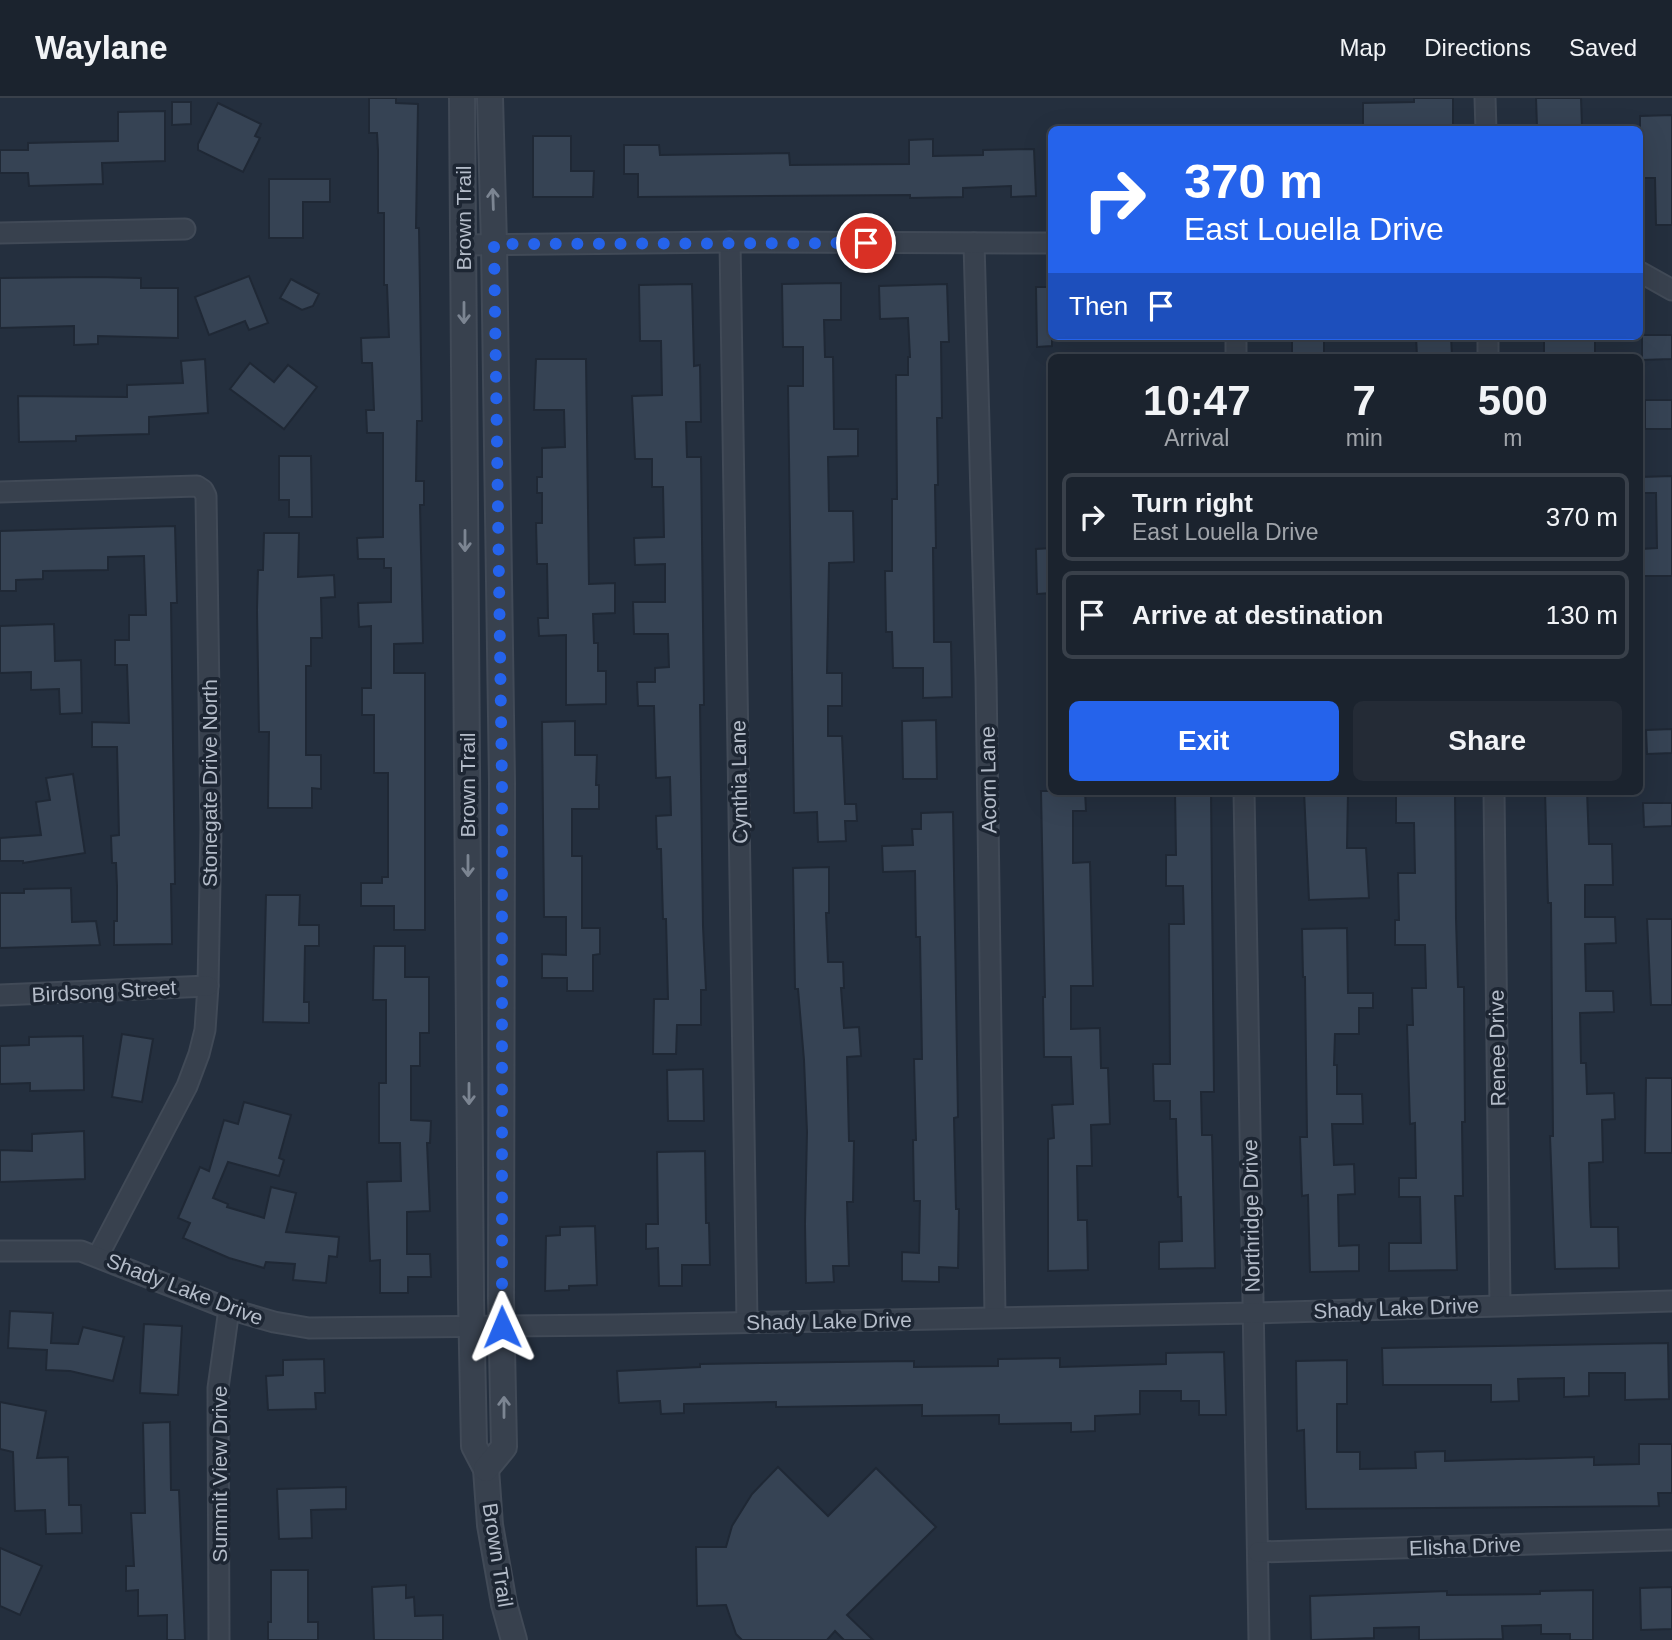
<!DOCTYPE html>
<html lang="en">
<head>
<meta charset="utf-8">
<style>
	:root { --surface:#1b232e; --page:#242b36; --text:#f1f3f6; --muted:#a0a4aa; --line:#39404a; --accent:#2563eb }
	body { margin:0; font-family:Arial,sans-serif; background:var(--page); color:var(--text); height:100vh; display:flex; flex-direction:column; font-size:26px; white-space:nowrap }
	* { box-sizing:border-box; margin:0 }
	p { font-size:23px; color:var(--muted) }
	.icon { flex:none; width:38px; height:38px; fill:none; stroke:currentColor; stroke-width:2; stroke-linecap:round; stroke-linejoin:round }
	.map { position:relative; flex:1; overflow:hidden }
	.side { position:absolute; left:1048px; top:256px; width:595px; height:441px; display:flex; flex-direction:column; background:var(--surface); border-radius:10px; box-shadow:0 7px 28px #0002,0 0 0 2px var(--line) }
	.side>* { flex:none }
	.guide { position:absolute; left:1048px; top:28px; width:595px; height:214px; border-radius:10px; box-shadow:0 7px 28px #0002,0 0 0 2px var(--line); background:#2563eb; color:#fff; overflow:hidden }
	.pin { position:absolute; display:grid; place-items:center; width:60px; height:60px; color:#fff; margin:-30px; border:4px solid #fff; border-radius:50%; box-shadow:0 2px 7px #0007 }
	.me { position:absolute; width:77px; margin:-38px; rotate:359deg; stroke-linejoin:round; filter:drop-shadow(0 0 5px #0008) }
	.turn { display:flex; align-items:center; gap:24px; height:147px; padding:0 21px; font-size:32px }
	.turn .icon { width:91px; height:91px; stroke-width:2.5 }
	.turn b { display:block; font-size:49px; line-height:60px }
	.then { display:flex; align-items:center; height:66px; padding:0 21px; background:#0003; gap:14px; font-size:26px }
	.eta { display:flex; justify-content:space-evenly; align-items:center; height:119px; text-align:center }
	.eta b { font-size:42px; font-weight:800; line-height:49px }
	.action { display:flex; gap:14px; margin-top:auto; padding:14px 21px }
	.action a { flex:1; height:80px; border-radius:10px; background:var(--accent); color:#fff; font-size:28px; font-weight:800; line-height:80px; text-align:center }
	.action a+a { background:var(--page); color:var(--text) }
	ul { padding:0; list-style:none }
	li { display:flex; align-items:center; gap:21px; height:88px; margin:0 14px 10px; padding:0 7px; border:4px solid var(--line); border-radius:10px }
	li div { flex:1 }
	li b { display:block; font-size:26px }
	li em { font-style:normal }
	header { display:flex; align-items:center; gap:42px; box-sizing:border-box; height:98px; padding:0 35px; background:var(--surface); border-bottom:2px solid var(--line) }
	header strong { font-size:33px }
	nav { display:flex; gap:38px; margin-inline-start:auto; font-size:24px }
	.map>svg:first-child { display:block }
	.building { fill:#364354; stroke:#1f2835; stroke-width:2 }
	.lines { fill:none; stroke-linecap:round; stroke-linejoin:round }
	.minor-casing { stroke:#414a57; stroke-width:23 }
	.tertiary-casing { stroke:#414a57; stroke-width:28 }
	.minor { stroke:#38414e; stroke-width:19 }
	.tertiary { stroke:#38414e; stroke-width:24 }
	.oneway { stroke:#7c8592 }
	.route { stroke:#2563eb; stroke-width:12; stroke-dasharray:0 21.6 }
	.labels { text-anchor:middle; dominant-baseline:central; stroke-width:7; stroke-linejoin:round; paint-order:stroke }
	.street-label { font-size:21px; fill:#b4bcc9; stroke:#1d2633 }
</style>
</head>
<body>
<header>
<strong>Waylane</strong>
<nav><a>Map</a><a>Directions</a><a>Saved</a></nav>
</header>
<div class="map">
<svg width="1672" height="1542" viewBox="0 0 1672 1542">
	<rect width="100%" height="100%" fill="#242f3e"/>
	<g class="building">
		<polygon points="369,0 396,0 396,5 418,6 416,130 419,130 422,323 417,323 416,383 424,383 424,407 420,407 423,545 394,546 394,575 425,575 425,832 394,832 394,808 361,808 361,785 382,785 382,779 388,779 388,675 374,675 374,617 362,617 362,590 371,590 371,528 359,529 358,505 391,504 391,470 384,470 384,461 358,461 357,440 383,439 383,335 367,335 366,312 374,312 372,265 362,265 361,240 389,239 387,187 384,187 384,115 378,115 378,52 377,35 369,35"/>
		<polygon points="1414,0 1453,0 1453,32 1363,32 1363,5 1414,4"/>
		<polygon points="1536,0 1581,0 1582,28 1537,29"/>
		<polygon points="172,4 191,4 191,26 172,27"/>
		<polygon points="218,5 261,26 255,38 260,40 243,74 198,52 198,46"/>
		<polygon points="165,13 165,63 102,65 103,86 29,88 28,75 0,75 0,52 28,52 28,45 118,43 118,14"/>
		<polygon points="1672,17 1672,127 1656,127 1655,80 1640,80 1640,18"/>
		<polygon points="533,38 571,38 571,73 594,73 593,99 533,99"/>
		<polygon points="933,41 933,58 983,57 983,52 1034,51 1036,98 1011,99 1011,88 963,90 963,99 910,100 910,97 638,99 638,76 624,76 624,47 659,47 660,57 789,55 790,67 909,66 909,42"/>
		<polygon points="269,81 330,81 330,104 303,104 303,140 269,140"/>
		<polygon points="249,178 268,225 249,232 245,223 209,237 195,199"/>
		<polygon points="96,179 141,180 141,190 178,190 178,240 98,238 98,246 74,247 74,228 0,230 0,180"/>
		<polygon points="291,181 319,196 313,208 302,212 280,200"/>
		<polygon points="841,185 841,222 824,222 825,259 833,259 834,331 858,331 858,358 828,359 829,413 853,413 854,464 829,465 827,575 842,575 842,608 828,608 828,638 842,638 845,706 856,706 857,723 845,723 846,743 818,744 817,714 794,715 788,288 803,288 803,249 783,249 782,186"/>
		<polygon points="692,186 694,268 700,267 701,324 686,324 687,359 701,359 704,607 700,607 703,828 706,892 701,892 701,927 677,927 676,956 653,956 654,901 668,901 666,821 663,821 661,751 657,751 656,718 671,717 670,679 656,680 654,608 638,608 637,584 655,584 655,570 669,569 668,536 634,536 633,504 665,504 665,466 635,467 634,440 664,439 663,389 652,389 652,361 635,361 632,298 662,297 661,243 640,243 639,187"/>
		<polygon points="947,186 949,244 941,244 942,320 937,320 938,387 935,387 936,450 933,450 934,544 951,544 952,599 923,600 923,570 893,570 892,534 886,534 885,473 892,473 892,401 897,401 896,277 908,277 908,259 910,259 908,220 880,221 879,188"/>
		<polygon points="1036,189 1052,189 1052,248 1037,249"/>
		<polygon points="1642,237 1672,237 1672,261 1642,262"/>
		<rect x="1292" y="238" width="32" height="21"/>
		<polygon points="1416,238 1451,238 1452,259 1417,259"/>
		<rect x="1544" y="238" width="51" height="21"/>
		<polygon points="205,261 208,315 149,319 149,336 76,338 76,343 19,344 18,298 127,299 127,287 183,285 181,263"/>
		<polygon points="536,261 586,261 589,486 615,485 615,515 593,516 594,545 598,545 598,573 606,573 606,606 566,607 566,537 539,538 538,520 548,520 547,466 537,466 536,425 542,425 542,395 537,395 537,379 542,379 542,350 565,349 564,312 534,312"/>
		<polygon points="250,265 274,284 288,267 317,289 284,331 230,291"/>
		<rect x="1645" y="302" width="27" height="29"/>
		<polygon points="279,358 311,358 312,419 289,419 289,402 279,402"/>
		<polygon points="1672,378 1672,478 1642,478 1641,451 1657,450 1656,395 1640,395 1640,379"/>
		<polygon points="175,428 177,505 171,505 175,786 171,786 172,846 114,847 114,823 117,823 117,788 116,765 112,765 111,738 119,737 117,649 92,649 92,624 129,625 127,567 115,567 115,542 129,542 129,517 146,517 144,458 108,459 108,472 43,473 43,481 16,482 16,493 0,493 0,433"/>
		<polygon points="264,435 299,435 298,479 334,477 335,499 321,500 322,540 311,540 311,568 306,568 306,657 321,657 321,691 312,690 312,710 268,710 269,634 259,634 257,512 258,472 263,472"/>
		<polygon points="1052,450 1052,495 1037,496 1036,451"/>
		<polygon points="54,526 55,563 81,562 82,615 60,616 59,591 31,592 31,574 0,575 0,528"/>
		<polygon points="936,622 937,681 903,681 902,623"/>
		<polygon points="575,623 575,657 597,657 596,687 599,687 599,711 572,711 572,758 582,758 582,830 600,830 600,856 593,857 593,893 567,893 567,880 542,880 542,856 566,857 566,819 544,819 542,624"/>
		<polygon points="1672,631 1672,655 1647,656 1646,632"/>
		<polygon points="73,676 85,755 23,765 23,763 0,763 0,740 41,737 36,704 50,702 46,680"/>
		<polygon points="1041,693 1085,693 1086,713 1073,713 1073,765 1090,764 1093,888 1071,888 1071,931 1100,930 1101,970 1108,970 1110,1026 1091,1027 1092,1068 1077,1068 1078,1122 1087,1122 1088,1172 1048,1173 1048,1041 1054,1040 1052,1007 1073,1006 1071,959 1044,959 1043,899 1045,899"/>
		<polygon points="1175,693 1211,693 1214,994 1201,994 1202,1037 1212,1037 1215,1170 1159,1171 1159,1144 1182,1143 1181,1099 1178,1099 1176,1021 1170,1021 1170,1003 1154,1003 1153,966 1170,966 1169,826 1184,826 1183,788 1166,788 1166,757 1176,757"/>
		<polygon points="1304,693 1348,693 1347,750 1366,750 1369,800 1309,802"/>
		<polygon points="1396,693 1455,693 1456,821 1458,889 1464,889 1465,1024 1462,1024 1463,1098 1455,1098 1457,1172 1389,1173 1389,1145 1421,1145 1420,1099 1399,1099 1399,1080 1416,1080 1415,1025 1410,1026 1407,927 1413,927 1412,890 1426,890 1425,847 1395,847 1395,822 1399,822 1398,775 1415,775 1414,725 1396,725"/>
		<polygon points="1545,693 1587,693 1589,746 1612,746 1613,787 1585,787 1585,819 1615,819 1616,845 1585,846 1586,893 1613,893 1614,914 1580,915 1581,965 1586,965 1587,996 1614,995 1615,1021 1602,1022 1603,1064 1589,1065 1590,1109 1591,1129 1618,1129 1619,1170 1555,1171 1550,1038 1553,1038 1551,805 1548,805"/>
		<polygon points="1643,705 1672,705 1672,728 1644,729"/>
		<polygon points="953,714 958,1019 954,1020 956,1111 959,1111 958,1170 939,1169 939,1184 902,1183 902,1154 919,1155 920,1103 914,1103 913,1042 916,1042 914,961 922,961 920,839 916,839 915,773 883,774 882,748 913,747 912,731 921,731 921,715"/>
		<polygon points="829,769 829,815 826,815 828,864 843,864 844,890 841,890 844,930 859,929 861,958 847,959 849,1043 854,1043 853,1104 847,1104 849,1168 833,1168 834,1184 806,1185 805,1126 807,1034 804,962 798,891 795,891 793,770"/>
		<polygon points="71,790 72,824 96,823 100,847 0,850 0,795 24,795 24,791"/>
		<polygon points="266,797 300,797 299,827 319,827 319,848 305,848 304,904 309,904 309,925 263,924"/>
		<polygon points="1647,821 1672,821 1672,907 1651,907"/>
		<polygon points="1347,830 1348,895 1373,895 1373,910 1359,910 1359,936 1335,936 1334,967 1337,967 1337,996 1362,996 1363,1026 1332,1026 1334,1067 1354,1066 1355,1096 1338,1097 1339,1148 1359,1147 1359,1173 1310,1174 1308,1097 1302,1098 1300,1039 1307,1039 1305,879 1303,879 1302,831"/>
		<polygon points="374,848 405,848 405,879 429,879 429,935 420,935 420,968 411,968 411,1022 431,1023 430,1045 427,1045 430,1113 407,1114 407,1156 430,1156 431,1179 408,1179 408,1195 380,1195 380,1162 370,1163 367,1084 401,1083 400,1045 379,1045 379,985 386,985 386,902 373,902"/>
		<polygon points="122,936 153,941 142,1004 112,999"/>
		<polygon points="83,938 84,992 30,993 30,985 0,986 0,948 29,947 29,939"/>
		<polygon points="703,971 704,1023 668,1023 667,972"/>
		<polygon points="1646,980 1672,980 1672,1055 1645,1055"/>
		<polygon points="244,1004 291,1017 279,1060 284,1062 279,1078 228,1064 213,1100 228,1106 227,1109 264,1120 271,1089 296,1095 286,1134 339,1139 337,1159 329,1158 326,1185 293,1182 295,1166 266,1164 264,1170 229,1160 183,1140 190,1125 178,1120 200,1069 209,1073 224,1022 238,1026"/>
		<polygon points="84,1033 85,1081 0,1084 0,1052 32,1053 32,1036"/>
		<polygon points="705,1053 706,1125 709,1125 710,1167 682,1167 682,1188 659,1188 658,1150 646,1151 646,1126 658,1126 657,1054"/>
		<polygon points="595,1128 597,1187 569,1188 569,1192 545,1193 546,1138 560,1137 560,1129"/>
		<polygon points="10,1213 53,1215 51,1245 78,1246 83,1229 124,1239 113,1283 70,1273 46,1272 47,1252 8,1250"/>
		<polygon points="144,1226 182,1228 178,1297 140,1295"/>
		<polygon points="1668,1245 1669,1301 1625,1302 1625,1275 1589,1275 1589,1298 1564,1299 1564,1280 1518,1281 1519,1303 1491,1304 1491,1287 1383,1287 1382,1250"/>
		<polygon points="1224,1254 1226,1317 1199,1317 1199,1303 1181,1303 1181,1293 1140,1293 1140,1316 1095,1318 1095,1333 1071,1334 1071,1325 999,1326 999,1317 922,1318 922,1307 776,1309 776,1304 684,1306 684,1315 661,1316 660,1303 619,1305 617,1273 700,1269 700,1266 761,1265 914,1263 914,1269 998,1268 998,1261 1060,1260 1060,1269 1166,1266 1166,1255"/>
		<polygon points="324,1261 325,1295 315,1295 316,1311 268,1312 266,1278 283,1277 283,1262"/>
		<polygon points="1347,1262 1347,1306 1337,1306 1337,1354 1360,1354 1360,1371 1416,1370 1415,1354 1445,1353 1445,1363 1594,1359 1594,1367 1639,1366 1639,1346 1672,1346 1672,1395 1658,1395 1659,1408 1306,1411 1304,1332 1297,1333 1296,1263"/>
		<polygon points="0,1304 46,1313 37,1360 68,1359 69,1407 81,1407 82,1435 46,1436 45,1412 15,1413 13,1354 0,1351"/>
		<polygon points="170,1324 171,1392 179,1392 185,1542 167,1542 167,1517 138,1518 138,1492 126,1493 126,1468 134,1468 131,1415 145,1415 143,1325"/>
		<polygon points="778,1369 828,1418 876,1370 936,1429 847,1517 873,1542 844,1542 835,1533 827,1542 742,1542 736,1536 726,1507 697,1508 696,1449 726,1449 732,1428 752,1396"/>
		<polygon points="346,1389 346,1411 311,1412 312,1440 279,1441 277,1391"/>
		<polygon points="0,1450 42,1468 20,1517 0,1508"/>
		<polygon points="271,1472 308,1472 308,1524 318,1524 318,1542 268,1542 268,1524 271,1524"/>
		<polygon points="406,1487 406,1500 414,1499 415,1518 443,1517 443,1542 374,1542 372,1489"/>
		<polygon points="1672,1489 1672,1531 1641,1532 1640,1490"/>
		<polygon points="1593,1492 1593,1542 1570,1542 1570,1536 1541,1536 1541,1527 1502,1528 1503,1541 1419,1542 1419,1529 1374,1530 1374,1540 1311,1542 1310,1498 1447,1493 1447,1497 1540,1496 1540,1493"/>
	</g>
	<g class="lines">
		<g class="minor-casing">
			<g id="minor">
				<polyline points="1485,0 1486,32"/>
				<polyline points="0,135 185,131"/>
				<polyline points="730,144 747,1224"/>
				<polyline points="974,145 986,580 995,1219"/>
				<polyline points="463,147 730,144 1052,145"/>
				<polyline points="1640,174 1672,192"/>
				<polyline points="1236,238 1236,259"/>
				<polyline points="1488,238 1488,259"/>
				<polyline points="0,394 197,388 203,392 206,398 211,731 208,888 205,932 199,956 187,988 98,1158"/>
				<polyline points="1244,693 1259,1542"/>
				<polyline points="1494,693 1500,1207"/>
				<polyline points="0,897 208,888"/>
				<polyline points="0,1153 81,1153 229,1211 274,1224 309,1230 616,1227 1253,1215 1672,1203"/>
				<polyline points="1258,1454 1672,1442"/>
				<polyline points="219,1542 218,1290 229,1211"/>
			</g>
		</g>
		<g class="tertiary-casing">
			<g id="tertiary">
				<polyline points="462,0 471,1202 474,1348 486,1371 490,1427 504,1506 514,1542"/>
				<polyline points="486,1371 504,1349 501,1200 502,685 494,146 490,0"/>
			</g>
		</g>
		<use href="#minor" class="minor"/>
		<use href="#tertiary" class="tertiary"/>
	</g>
	<defs><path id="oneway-shaft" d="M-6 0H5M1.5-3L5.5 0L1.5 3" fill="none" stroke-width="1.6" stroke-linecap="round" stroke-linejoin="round" transform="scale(1.75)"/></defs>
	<g class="oneway">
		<use href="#oneway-shaft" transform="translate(493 101) rotate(-92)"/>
		<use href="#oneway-shaft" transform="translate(464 215) rotate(90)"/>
		<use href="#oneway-shaft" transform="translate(465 443) rotate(90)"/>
		<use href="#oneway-shaft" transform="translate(468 768) rotate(90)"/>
		<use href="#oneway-shaft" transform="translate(469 996) rotate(90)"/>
		<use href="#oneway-shaft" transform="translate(504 1309) rotate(-90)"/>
	</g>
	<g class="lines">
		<polyline class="route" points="502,1229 502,685 494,146 866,145"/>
	</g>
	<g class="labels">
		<g class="street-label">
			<text transform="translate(463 120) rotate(-90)">Brown Trail</text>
			<text transform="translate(988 682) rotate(-91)">Acorn Lane</text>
			<text transform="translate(739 684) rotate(-91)">Cynthia Lane</text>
			<text transform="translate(209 685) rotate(-90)">Stonegate Drive North</text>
			<text transform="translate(467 687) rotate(-90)">Brown Trail</text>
			<text transform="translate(104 893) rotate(-3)">Birdsong Street</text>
			<text transform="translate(1497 950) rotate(-91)">Renee Drive</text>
			<text transform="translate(1251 1118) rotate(-91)">Northridge Drive</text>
			<text transform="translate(185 1191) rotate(21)">Shady Lake Drive</text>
			<text transform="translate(1396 1210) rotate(-2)">Shady Lake Drive</text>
			<text transform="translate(829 1223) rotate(-1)">Shady Lake Drive</text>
			<text transform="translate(219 1376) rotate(-90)">Summit View Drive</text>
			<text transform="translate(1465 1448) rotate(-2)">Elisha Drive</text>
			<text transform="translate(498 1457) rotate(81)">Brown Trail</text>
		</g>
	</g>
</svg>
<div class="pin" style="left:866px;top:145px;background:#d93025"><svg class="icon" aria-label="arrive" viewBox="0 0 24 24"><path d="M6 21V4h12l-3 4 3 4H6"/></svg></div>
<svg class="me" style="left:502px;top:1229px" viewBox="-20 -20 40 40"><path d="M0-17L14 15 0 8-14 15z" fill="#2563eb" stroke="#fff" stroke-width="4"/></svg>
<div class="guide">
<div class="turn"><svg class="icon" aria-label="right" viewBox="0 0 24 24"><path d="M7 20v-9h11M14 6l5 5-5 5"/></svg><div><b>370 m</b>East Louella Drive</div></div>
<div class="then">Then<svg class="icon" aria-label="arrive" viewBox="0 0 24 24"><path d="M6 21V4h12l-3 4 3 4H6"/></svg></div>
</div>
<section class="side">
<div class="eta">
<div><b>10:47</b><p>Arrival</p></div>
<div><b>7</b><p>min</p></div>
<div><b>500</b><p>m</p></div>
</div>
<ul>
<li><svg class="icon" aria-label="right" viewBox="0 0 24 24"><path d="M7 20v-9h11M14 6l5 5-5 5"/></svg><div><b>Turn right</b><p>East Louella Drive</p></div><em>370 m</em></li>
<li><svg class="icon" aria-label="arrive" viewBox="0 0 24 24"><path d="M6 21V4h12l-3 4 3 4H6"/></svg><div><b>Arrive at destination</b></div><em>130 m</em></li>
</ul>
<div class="action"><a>Exit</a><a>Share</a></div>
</section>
</div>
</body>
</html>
